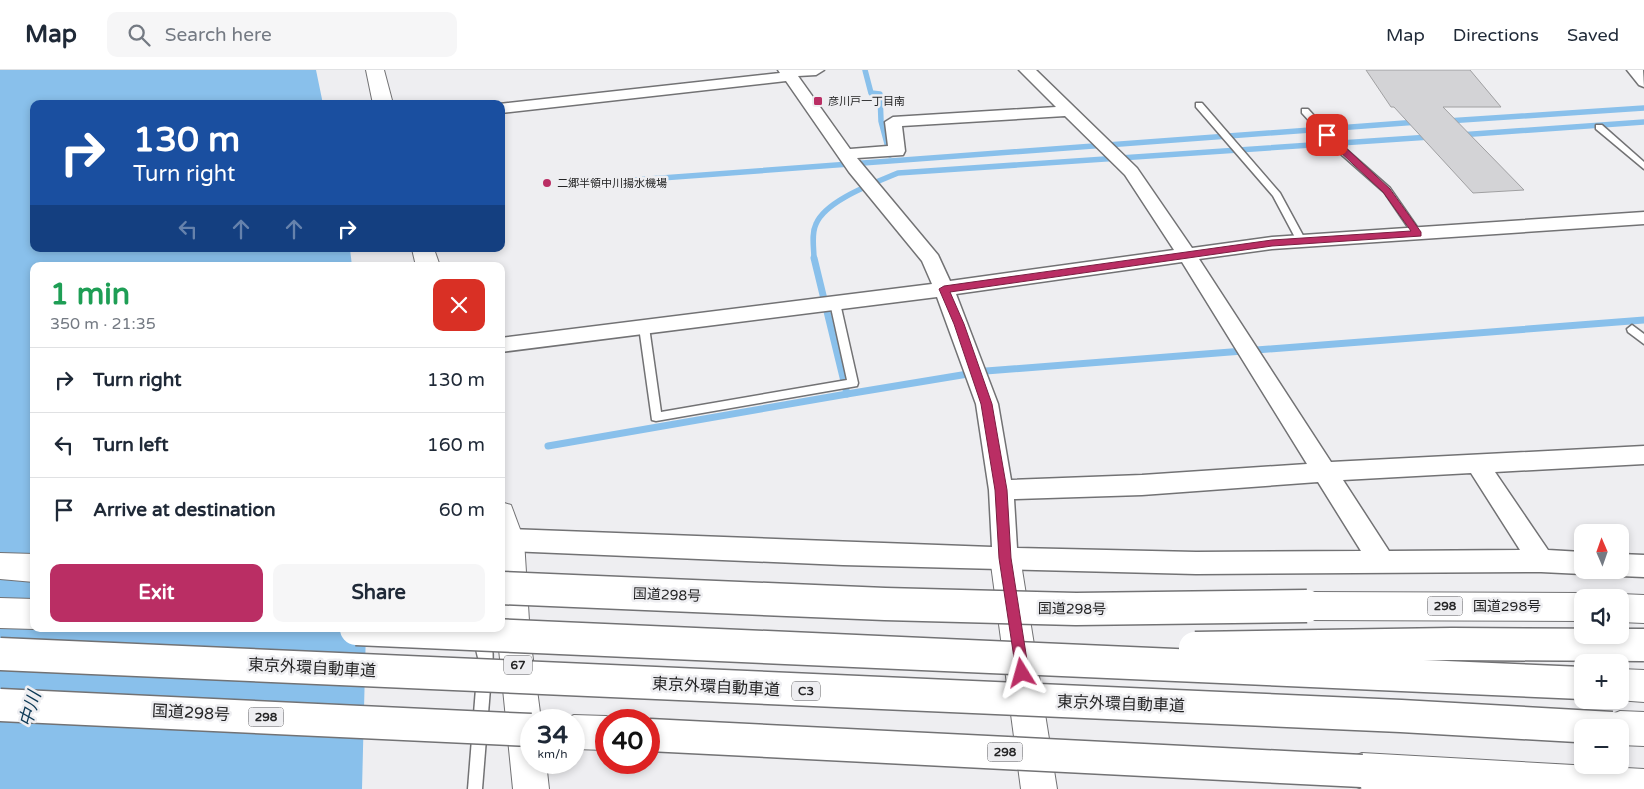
<!DOCTYPE html>
<html lang="en">
<head>
<meta charset="utf-8">
<style>
	:root { --surface:#fff; --page:#f6f6f7; --text:#1f2937; --muted:#747a83; --line:#e0e1e3; --accent:#ba2e64 }
	body { margin:0; font-family:"Varela Round","Noto Sans JP",sans-serif; background:var(--page); color:var(--text); height:100vh; display:flex; flex-direction:column; font-size:19px; white-space:nowrap }
	* { box-sizing:border-box; margin:0 }
	p { font-size:16px; color:var(--muted) }
	.icon { flex:none; width:28px; height:28px; fill:none; stroke:currentColor; stroke-width:2; stroke-linecap:round; stroke-linejoin:round }
	.map { position:relative; flex:1; overflow:hidden }
	.sheet { position:absolute; left:30px; top:192px; width:475px; height:370px; display:flex; flex-direction:column; background:var(--surface); border-radius:10px; box-shadow:0 2px 8px #0003 }
	.sheet>* { flex:none }
	.top-card { position:absolute; left:30px; top:30px; width:475px; height:152px; border-radius:10px; box-shadow:0 2px 8px #0003; background:#1a4fa0; color:#fff; overflow:hidden }
	.needle { width:32px; rotate:358deg }
	.tools { position:absolute; left:1574px; top:454px; display:grid; gap:10px }
	.tools a { display:grid; place-items:center; width:55px; height:55px; border-radius:10px; background:var(--surface); box-shadow:0 2px 8px #0003; font-size:25px }
	.speed { position:absolute; left:520px; top:639px; display:flex; gap:10px; font-size:25px; font-weight:700; text-align:center }
	.speed>* { display:grid; place-content:center; width:65px; height:65px; border-radius:50%; background:var(--surface); box-shadow:0 2px 8px #0003; line-height:1 }
	.speed small { font-size:12px; font-weight:400 }
	.speed .limit { border:8px solid #d22; background:#fff; color:#111 }
	.pin { position:absolute; display:grid; place-items:center; width:42px; height:42px; color:#fff; margin:-21px; border-radius:10px; box-shadow:0 2px 8px #0006 }
	.me { position:absolute; width:55px; margin:-28px; rotate:352deg; stroke-linejoin:round; filter:drop-shadow(0 0 4px #0008) }
	.turn { display:flex; align-items:center; gap:18px; height:105px; padding:0 20px; font-size:22px }
	.turn .icon { width:65px; height:65px; stroke-width:2.5 }
	.turn b { display:block; font-size:35px; line-height:42px }
	.lanes { display:flex; align-items:center; height:48px; padding:0 20px; background:#0003; justify-content:center; gap:25px; direction:ltr }
	.lanes .off { opacity:.35 }
	.round { display:grid; place-items:center; flex:none; width:52px; height:52px; border-radius:10px; background:var(--page) }
	.overview { display:flex; align-items:center; justify-content:space-between; height:85px; padding:0 20px }
	h1 { font-size:30px; font-weight:700; line-height:38px; color:#1e9e55 }
	.primary-button { display:flex; gap:10px; margin-top:auto; padding:10px 20px }
	.primary-button a { flex:1; height:58px; border-radius:10px; background:var(--accent); color:#fff; font-size:20px; font-weight:700; line-height:58px; text-align:center }
	.primary-button a+a { background:var(--page); color:var(--text) }
	ul { padding:0; list-style:none }
	li { display:flex; align-items:center; gap:15px; height:65px; padding:0 20px; border-top:1px solid var(--line) }
	li div { flex:1 }
	li b { display:block; font-size:19px }
	li em { font-style:normal }
	header { display:flex; align-items:center; gap:30px; box-sizing:border-box; height:70px; padding:0 25px; background:var(--surface); border-bottom:1px solid var(--line) }
	header strong { font-size:24px }
	nav { display:flex; gap:28px; margin-inline-start:auto; font-size:18px }
	.search { width:350px; height:45px; background:var(--page); display:flex; align-items:center; gap:12px; box-sizing:border-box; padding:0 18px; border-radius:10px; color:var(--muted); font-size:19px }
	.map>svg:first-child { display:block }
	.water { fill:#89c0eb }
	.lines { fill:none; stroke-linecap:round; stroke-linejoin:round }
	.stream-far1 { stroke:#89c0eb; stroke-width:5.5 }
	.stream { stroke:#89c0eb; stroke-width:7 }
	.building { fill:#d3d3d6; stroke:#a0a0a2 }
	.lane-casing { stroke:#727274; stroke-width:3 }
	.street-casing { stroke:#727274; stroke-width:3 }
	.secondary-casing { stroke:#727274; stroke-width:2 }
	.primary-casing { stroke:#727274; stroke-width:2 }
	.highway-casing { stroke:#727274; stroke-width:2 }
	.lane { fill:#fff; fill-rule:evenodd }
	.street { fill:#fff; fill-rule:evenodd }
	.secondary { fill:#fff; fill-rule:evenodd }
	.primary { fill:#fff; fill-rule:evenodd }
	.highway { fill:#fff; fill-rule:evenodd }
	.highway-bridge-casing { stroke:#727274; stroke-width:35; stroke-linecap:butt }
	.highway-bridge { stroke:#fff; stroke-width:32 }
	.route { fill:#ba2e64; stroke:#791e41 }
	.poi-dot { fill:#ba2e64; stroke:#eeeef1; stroke-width:2 }
	.labels { text-anchor:middle; dominant-baseline:central; stroke-width:5; stroke-linejoin:round; paint-order:stroke }
	.far-poi-label { font-size:11px; fill:#242425; stroke:#eeeef1; text-anchor:start }
	.shield { fill:#eeeef1; stroke:#616162; stroke-width:1 }
	.shield-label { font-size:12px; font-weight:bold; fill:#242425 }
	.street-label { font-size:14px; fill:#242425; stroke:#eeeef1 }
	.near-street-label { font-size:16px; fill:#242425; stroke:#eeeef1 }
	.near-water-label { font-size:18px; font-style:italic; fill:#0b3854; stroke:#eeeef1 }
</style>
</head>
<body>
<header>
<strong>Map</strong>
<div class="search"><svg class="icon" aria-label="search" viewBox="0 0 24 24"><circle cx="10" cy="10" r="6"/><path d="M15 15l6 6"/></svg>Search here</div>
<nav><a>Map</a><a>Directions</a><a>Saved</a></nav>
</header>
<div class="map">
<svg width="1644" height="719" viewBox="0 0 1644 719">
	<rect width="100%" height="100%" fill="#eeeef1"/>
	<polygon class="water" points="0,0 316,0 323,34 34,34 34,179 350,179 352,196 34,196 34,559 366,559 362,719 0,719"/>
	<g class="lines">
		<g class="stream-far1">
			<polyline points="865,0 871,23 880,24 881,51 890,85"/>
			<polyline points="1447,51 1644,38"/>
			<polyline points="1459,65 1644,52"/>
			<polyline points="607,112 1418,52"/>
			<path d="M814,189C814,178 811,164 816,154C826,130 875,113 898,103L1430,67"/>
		</g>
		<g class="stream">
			<polyline points="847,324 986,301 1644,250"/>
			<polyline points="548,376 847,324 814,188"/>
		</g>
	</g>
	<polygon class="building" points="1366,0 1470,0 1501,37 1443,37 1524,120 1473,123 1394,37 1391,37"/>
	<g class="lines">
		<g class="lane-casing">
			<g id="lane">
				<polygon points="1196,33 1202,33 1280,123 1306,171 1304,173 1298,173 1273,126 1196,37"/>
				<polygon points="1302,39 1308,39 1340,74 1390,118 1422,164 1420,166 1414,166 1384,122 1334,78 1302,43"/>
				<polygon points="1596,55 1602,55 1644,92 1644,99 1596,59"/>
				<polygon points="835,230 840,233 858,313 857,316 656,351 652,350 639,257 640,254 644,253 649,257 661,342 847,310 830,233"/>
				<polygon points="1632,255 1644,264 1644,274 1628,262 1627,259"/>
				<path d="M482,560L487,562C491,570 495,587 491,596L486,597L481,596C477,587 473,570 477,562Z"/>
				<polygon points="484,599 489,601 491,606 482,719 468,719 477,606 479,601"/>
			</g>
		</g>
		<g class="street-casing">
			<g id="street">
				<path d="M778,0H824L816,5L798,6L850,79L888,76L885,52L893,47L1056,37L1019,0H1036L1137,98L1192,178L1272,167L1644,142V154L1272,179L1199,189L1331,392L1644,376V394L1495,402L1548,480L1582,482V500L1591,501L1582,504L1541,502L1196,504L843,495L509,481L501,478V462L509,459L992,477L989,420L976,334L937,227L501,282V268L932,214L922,191L849,102L786,11L501,43V34H499L780,3ZM1065,46L1125,105L1174,180L950,211L938,185L857,88L903,85L905,81L902,56ZM1182,192L1307,394L1142,405L1011,410L998,334L956,224ZM1471,403L1520,480L1389,481L1343,410ZM1318,412L1361,481L1196,482L1017,478L1014,429L1142,425Z"/>
				<polygon points="1627,0 1643,0 1644,17 1639,15"/>
				<polygon points="1620,484 1644,485 1644,507 1620,506 1611,503 1610,500 1620,500"/>
			</g>
		</g>
		<g class="secondary-casing">
			<g id="secondary">
				<polygon points="366,0 384,0 393,34 373,34"/>
				<polygon points="412,179 434,179 440,196 416,196"/>
				<polygon points="501,432 511,435 524,470 520,479 509,483 501,480"/>
				<polygon points="1005,474 1016,478 1020,487 1057,719 1021,719 990,487 994,478"/>
			</g>
		</g>
		<g class="primary-casing">
			<polygon id="primary" points="509,457 520,461 524,470 530,567 541,650 531,650 531,692 546,692 549,719 513,719 497,559 501,559 501,460"/>
		</g>
		<g class="highway-casing">
			<g id="highway">
				<polygon points="0,483 34,484 34,512 0,509"/>
				<polygon points="1307,522 1582,523 1594,528 1582,528 1582,551 1307,550 1296,546 1291,536 1296,526"/>
				<polygon points="1620,524 1644,525 1644,553 1620,552 1620,528 1610,528"/>
				<polygon points="0,528 34,529 34,559 0,558"/>
				<polygon points="1620,599 1644,600 1644,632 1617,630 1620,630"/>
				<polygon points="1620,641 1644,642 1644,676 1620,675 1620,658 1603,658 1608,646"/>
				<polygon points="574,645 606,646 617,650 606,650 606,680 574,679 574,650 562,650"/>
				<polygon points="1362,683 1644,699 1644,719 1362,719 1349,714 1344,701 1349,688"/>
			</g>
		</g>
		<use href="#lane" class="lane"/>
		<use href="#street" class="street"/>
		<use href="#secondary" class="secondary"/>
		<use href="#primary" class="primary"/>
		<use href="#highway" class="highway"/>
		<g class="highway-bridge-casing">
			<g id="highway-bridge">
				<polyline points="501,518 885,534 1076,539 1307,536"/>
				<polyline points="356,559 1582,613"/>
				<polyline points="1195,578 1452,574 1644,575"/>
				<polyline points="0,584 1401,646 1612,658"/>
				<polyline points="0,635 531,660"/>
				<polyline points="649,665 1362,701"/>
			</g>
		</g>
		<use href="#highway-bridge" class="highway-bridge"/>
	</g>
	<polygon class="route" points="1324,63 1330,63 1390,119 1421,162 1421,166 1272,176 950,222 964,254 992,334 1007,420 1011,488 1029,603 1027,608 1022,610 1017,608 999,488 995,420 981,334 954,254 939,219 944,216 1272,170 1411,161 1383,122 1324,67"/>
	<g class="poi-dot">
		<rect x="813" y="26" width="10" height="10" rx="2.5"/>
		<circle cx="547" cy="113" r="5"/>
	</g>
	<g class="labels">
		<g class="far-poi-label">
			<text x="828" y="31">彦川戸一丁目南</text>
			<text x="557" y="113">二郷半領中川揚水機場</text>
		</g>
		<g class="shield">
			<rect x="1427.5" y="526.5" width="35" height="19" rx="4"/>
			<rect x="504" y="585.5" width="28" height="19" rx="4"/>
			<rect x="792" y="611.5" width="28" height="19" rx="4"/>
			<rect x="248.5" y="637.5" width="35" height="19" rx="4"/>
			<rect x="987.5" y="672.5" width="35" height="19" rx="4"/>
		</g>
		<g class="shield-label">
			<text x="1445" y="536">298</text>
			<text x="518" y="595">67</text>
			<text x="806" y="621">C3</text>
			<text x="266" y="647">298</text>
			<text x="1005" y="682">298</text>
		</g>
		<g class="street-label">
			<text transform="translate(667 525) rotate(2)">国道298号</text>
			<text x="1507" y="536">国道298号</text>
			<text transform="translate(1072 539) rotate(1)">国道298号</text>
		</g>
		<g class="near-street-label">
			<text transform="translate(312 598) rotate(3)">東京外環自動車道</text>
			<text transform="translate(716 617) rotate(3)">東京外環自動車道</text>
			<text transform="translate(1121 634) rotate(2)">東京外環自動車道</text>
			<text transform="translate(191 643) rotate(3)">国道298号</text>
		</g>
		<g class="near-water-label">
			<text transform="translate(30 639) rotate(-74)">中川</text>
		</g>
	</g>
</svg>
<div class="tools">
<a><svg class="needle" viewBox="-14 -14 28 28"><path d="M0-13l5 13h-10z" fill="#e53935"/><path d="M0 13l5-13h-10z" fill="#747a83"/></svg></a>
<a><svg class="icon" aria-label="sound" viewBox="0 0 24 24"><path d="M4 9h4l5-4v14l-5-4H4zM17 9q2 3 0 6"/></svg></a>
<a>+</a>
<a>−</a>
</div>
<div class="speed"><div>34<small>km/h</small></div><div class="limit">40</div></div>
<div class="pin" style="left:1327px;top:65px;background:#d93025"><svg class="icon" aria-label="arrive" viewBox="0 0 24 24"><path d="M6 21V4h12l-3 4 3 4H6"/></svg></div>
<svg class="me" style="left:1022px;top:603px" viewBox="-20 -20 40 40"><path d="M0-17L14 15 0 8-14 15z" fill="#ba2e64" stroke="#fff" stroke-width="4"/></svg>
<div class="top-card">
<div class="turn"><svg class="icon" aria-label="right" viewBox="0 0 24 24"><path d="M7 20v-9h11M14 6l5 5-5 5"/></svg><div><b>130 m</b>Turn right</div></div>
<div class="lanes"><svg class="icon off" aria-label="left" viewBox="0 0 24 24"><path d="M17 20v-9H6M10 6l-5 5 5 5"/></svg><svg class="icon off" aria-label="ahead" viewBox="0 0 24 24"><path d="M12 20V5M6 11l6-6 6 6"/></svg><svg class="icon off" aria-label="ahead" viewBox="0 0 24 24"><path d="M12 20V5M6 11l6-6 6 6"/></svg><svg class="icon" aria-label="right" viewBox="0 0 24 24"><path d="M7 20v-9h11M14 6l5 5-5 5"/></svg></div>
</div>
<section class="sheet">
<div class="overview"><div><h1>1 min</h1><p>350 m · 21:35</p></div><a class="round" style="background:#d93025;color:#fff"><svg class="icon" aria-label="close" viewBox="0 0 24 24"><path d="M6 6l12 12M18 6L6 18"/></svg></a></div>
<ul>
<li><svg class="icon" aria-label="right" viewBox="0 0 24 24"><path d="M7 20v-9h11M14 6l5 5-5 5"/></svg><div><b>Turn right</b></div><em>130 m</em></li>
<li><svg class="icon" aria-label="left" viewBox="0 0 24 24"><path d="M17 20v-9H6M10 6l-5 5 5 5"/></svg><div><b>Turn left</b></div><em>160 m</em></li>
<li><svg class="icon" aria-label="arrive" viewBox="0 0 24 24"><path d="M6 21V4h12l-3 4 3 4H6"/></svg><div><b>Arrive at destination</b></div><em>60 m</em></li>
</ul>
<div class="primary-button"><a>Exit</a><a>Share</a></div>
</section>
</div>
</body>
</html>
